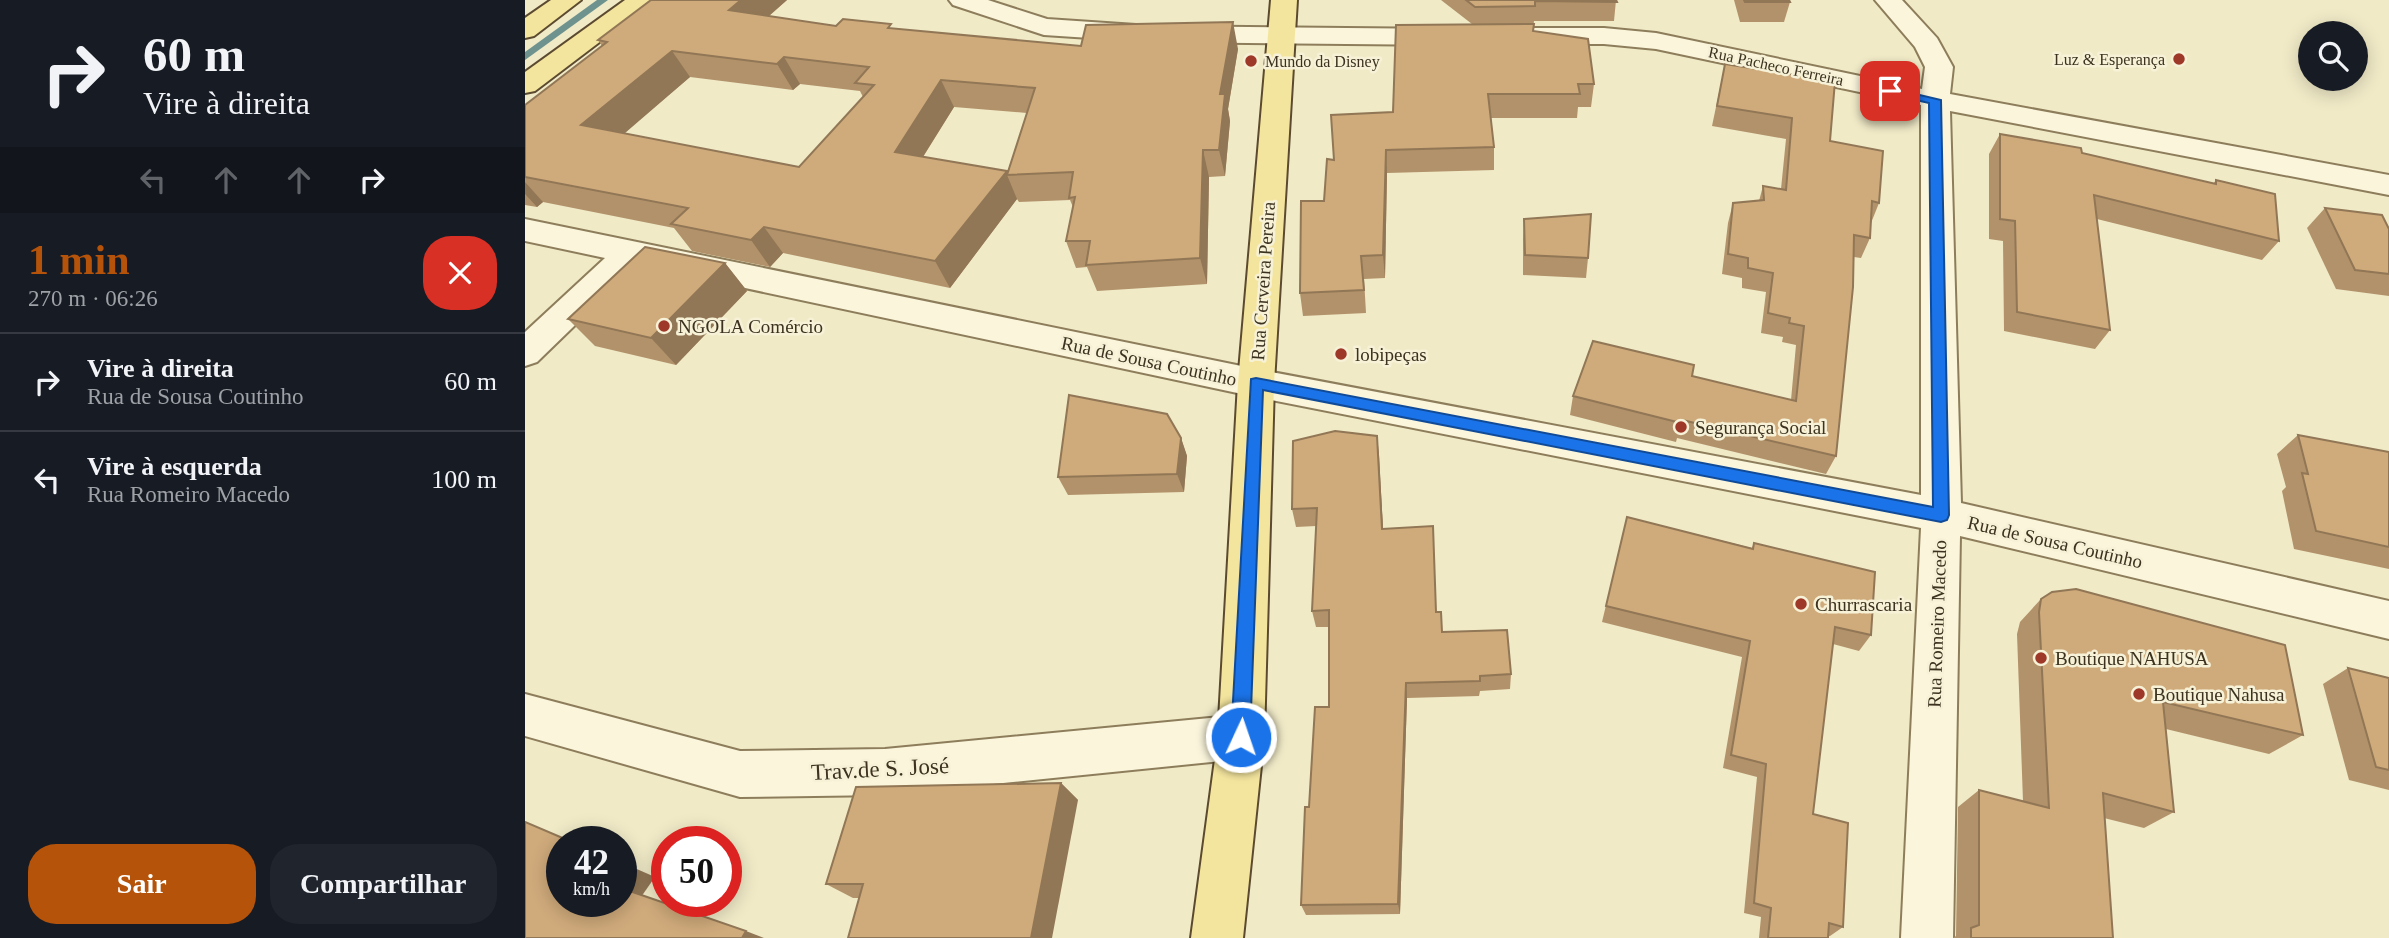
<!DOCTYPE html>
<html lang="pt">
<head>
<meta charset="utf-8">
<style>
	:root { --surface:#171b24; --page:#20242c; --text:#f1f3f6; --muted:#9ea1a6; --line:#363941; --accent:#b45309 }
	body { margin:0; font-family:Georgia,serif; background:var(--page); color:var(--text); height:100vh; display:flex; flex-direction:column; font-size:26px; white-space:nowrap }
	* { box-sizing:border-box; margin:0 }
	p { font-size:23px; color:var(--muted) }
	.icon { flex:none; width:38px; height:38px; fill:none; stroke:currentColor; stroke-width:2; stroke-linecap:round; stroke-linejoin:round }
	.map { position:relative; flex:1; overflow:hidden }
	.side { display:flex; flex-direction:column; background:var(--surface); width:525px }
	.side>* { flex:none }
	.banner { background:#171b24; color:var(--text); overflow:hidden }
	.tools { position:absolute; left:1773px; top:21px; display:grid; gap:14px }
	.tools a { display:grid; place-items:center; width:70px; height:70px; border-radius:50%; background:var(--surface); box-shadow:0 4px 18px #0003; font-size:35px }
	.speed { position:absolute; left:21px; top:826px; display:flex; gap:14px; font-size:35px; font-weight:700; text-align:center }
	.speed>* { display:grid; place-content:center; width:91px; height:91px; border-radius:50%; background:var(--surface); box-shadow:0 4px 18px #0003; line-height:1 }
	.speed small { font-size:18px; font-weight:400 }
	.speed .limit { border:10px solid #d22; background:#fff; color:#111 }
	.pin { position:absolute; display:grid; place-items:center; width:60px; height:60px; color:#fff; margin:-30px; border-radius:14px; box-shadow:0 4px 10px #0006 }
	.me { position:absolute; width:77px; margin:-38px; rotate:3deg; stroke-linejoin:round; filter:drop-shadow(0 0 5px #0008) }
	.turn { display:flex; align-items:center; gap:24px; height:147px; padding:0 28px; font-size:32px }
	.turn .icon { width:91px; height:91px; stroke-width:2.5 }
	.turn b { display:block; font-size:49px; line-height:60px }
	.lanes { display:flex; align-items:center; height:66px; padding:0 28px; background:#0003; justify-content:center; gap:35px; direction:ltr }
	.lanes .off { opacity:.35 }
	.round { display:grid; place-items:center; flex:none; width:74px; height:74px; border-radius:28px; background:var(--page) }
	.head { display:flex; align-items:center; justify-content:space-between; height:119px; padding:0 28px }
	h1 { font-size:42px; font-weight:800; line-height:52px; color:var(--accent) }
	.button { display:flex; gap:14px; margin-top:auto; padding:14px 28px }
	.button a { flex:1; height:80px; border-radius:28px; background:var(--accent); color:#fff; font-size:28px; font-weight:800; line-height:80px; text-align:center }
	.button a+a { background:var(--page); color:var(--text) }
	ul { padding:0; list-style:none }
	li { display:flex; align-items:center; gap:21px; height:98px; padding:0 28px; border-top:2px solid var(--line) }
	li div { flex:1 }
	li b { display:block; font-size:26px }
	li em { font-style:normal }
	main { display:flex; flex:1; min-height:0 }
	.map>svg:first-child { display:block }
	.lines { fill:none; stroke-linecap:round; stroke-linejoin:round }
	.stream { fill:#6e938f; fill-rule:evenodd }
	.minor-casing { stroke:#8d7d5b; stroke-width:4 }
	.major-casing { stroke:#5b4a2f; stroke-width:4 }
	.minor { fill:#faf5db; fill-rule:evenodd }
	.major { fill:#f4e59e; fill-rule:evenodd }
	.wall { fill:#b2926a; fill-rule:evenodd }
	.shaded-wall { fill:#917756 }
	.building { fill:#cfaa7b; stroke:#917756; stroke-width:2; fill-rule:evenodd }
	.route { fill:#1a73e8; stroke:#114b97; stroke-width:2 }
	.poi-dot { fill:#9e3929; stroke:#f7f2d7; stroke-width:2.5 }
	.labels { text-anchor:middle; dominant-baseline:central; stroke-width:5; stroke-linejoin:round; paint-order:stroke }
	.far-poi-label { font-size:16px; fill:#3c321f; stroke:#f7f2d7; text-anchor:end }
	.far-street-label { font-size:16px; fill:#3c321f; stroke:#f7f2d7 }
	.street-label { font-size:19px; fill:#3c321f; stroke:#f7f2d7 }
	.poi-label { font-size:19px; fill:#3c321f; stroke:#f7f2d7; text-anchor:start }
	.near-street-label { font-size:23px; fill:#3c321f; stroke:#f7f2d7 }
</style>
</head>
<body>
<main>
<section class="side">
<div class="banner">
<div class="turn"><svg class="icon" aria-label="right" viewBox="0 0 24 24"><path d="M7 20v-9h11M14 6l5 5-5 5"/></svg><div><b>60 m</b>Vire à direita</div></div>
<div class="lanes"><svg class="icon off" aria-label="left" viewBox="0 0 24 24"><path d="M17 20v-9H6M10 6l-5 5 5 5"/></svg><svg class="icon off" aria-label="ahead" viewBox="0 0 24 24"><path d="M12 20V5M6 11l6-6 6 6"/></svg><svg class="icon off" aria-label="ahead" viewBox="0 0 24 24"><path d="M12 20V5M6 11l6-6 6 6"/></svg><svg class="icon" aria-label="right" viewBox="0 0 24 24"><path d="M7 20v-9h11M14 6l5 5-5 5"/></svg></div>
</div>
<div class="head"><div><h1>1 min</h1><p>270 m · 06:26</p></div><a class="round" style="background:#d93025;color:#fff"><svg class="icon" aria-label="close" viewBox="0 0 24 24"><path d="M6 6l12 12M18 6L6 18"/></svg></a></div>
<ul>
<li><svg class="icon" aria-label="right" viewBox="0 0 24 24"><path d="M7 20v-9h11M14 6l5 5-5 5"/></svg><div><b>Vire à direita</b><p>Rua de Sousa Coutinho</p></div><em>60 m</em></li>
<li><svg class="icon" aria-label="left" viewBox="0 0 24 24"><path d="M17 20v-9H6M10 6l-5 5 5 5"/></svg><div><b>Vire à esquerda</b><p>Rua Romeiro Macedo</p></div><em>100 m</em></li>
</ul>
<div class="button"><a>Sair</a><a>Compartilhar</a></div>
</section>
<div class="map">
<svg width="1864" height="938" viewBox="0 0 1864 938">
	<rect width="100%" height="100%" fill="#f0eac7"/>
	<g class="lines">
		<polygon class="stream" points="72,0 83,0 0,60 0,52"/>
		<g class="minor-casing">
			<g id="minor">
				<polygon points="424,0 463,0 522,19 626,26 924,29 933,31 937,37 933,43 924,45 626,42 519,35 428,5"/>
				<polygon points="1350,0 1377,0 1412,38 1428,67 1425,94 1864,175 1864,195 1425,111 1436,503 1864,601 1864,639 1435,536 1428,938 1376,938 1396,528 731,397 112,265 12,362 0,366 0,332 80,258 0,241 0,219 731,369 1396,495 1396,105 1131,49 1079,44 988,44 979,42 975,36 979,30 988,28 1079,28 1131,33 1397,89 1400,67 1390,47"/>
				<polygon points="0,694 215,751 360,749 716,715 732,721 739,737 732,753 716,759 360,795 215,797 0,736"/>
			</g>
		</g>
		<g class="major-casing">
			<g id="major">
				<polygon points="26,0 56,0 9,36 0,38 0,18"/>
				<polygon points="100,0 130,0 10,91 0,93 0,72"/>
				<polygon points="746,0 772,0 749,383 739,737 718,938 666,938 693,737 713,383"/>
			</g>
		</g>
		<use href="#minor" class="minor"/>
		<use href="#major" class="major"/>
	</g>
	<g class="wall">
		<path d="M126,0H262L244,16L311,26L369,29L556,46L713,49L703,109L705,121L700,176L684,177L682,284L572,291L562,267L551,268L541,241L548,207L545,200L494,202L492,199L425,288L258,253L245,267L167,251L149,228L18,202L12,207L0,205V105L77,46L73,40ZM165,77L268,90L275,84L335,91L338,97L274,167L99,133ZM429,107L502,113L483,173L398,157Z"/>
		<polygon points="916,0 1091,0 1089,21 1009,21 1008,31 1069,84 1066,107 1053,107 1052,118 966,118 969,147 969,170 862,173 860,278 839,279 841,313 778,316 775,293 799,201 809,160 868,112 947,24"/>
		<polygon points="1209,0 1264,0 1265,2 1259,22 1215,22"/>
		<polygon points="1200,64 1305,141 1354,203 1346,223 1345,238 1336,258 1329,257 1311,456 1301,474 1152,438 1151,442 1045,415 1048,396 1167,376 1266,400 1271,345 1257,342 1258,337 1236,333 1241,292 1217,288 1217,278 1197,274 1203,223 1208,203 1234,201 1238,186 1256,189 1261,139 1187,126"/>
		<polygon points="1475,134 1688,184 1691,180 1754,241 1737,260 1572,219 1585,330 1570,349 1479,331 1478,241 1464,239 1464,154"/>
		<polygon points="1800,208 1864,229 1864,296 1811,289 1782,228"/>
		<polygon points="999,219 1063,258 1061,278 998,275 998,239"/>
		<polygon points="200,263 222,291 151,365 70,346 43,319"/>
		<polygon points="1773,435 1864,452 1864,569 1769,549 1757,491 1761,487 1752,454"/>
		<polygon points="852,436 858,529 911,612 917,632 986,674 985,689 955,691 954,696 882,698 875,914 781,915 776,905 784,807 804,707 804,627 791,627 787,611 791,526 771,527 767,509"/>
		<polygon points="656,438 662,456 659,492 543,495 533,477"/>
		<polygon points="1102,517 1227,548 1229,543 1346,635 1334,651 1308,644 1288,814 1318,927 1305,936 1304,936 1303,938 1234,938 1236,917 1219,913 1232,777 1198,768 1217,657 1077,622"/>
		<polygon points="1516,599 1778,735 1744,754 1641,729 1649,812 1619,828 1579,818 1588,938 1428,938 1431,936 1433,807 1454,790 1498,801 1492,634 1495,622"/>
		<polygon points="1823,668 1864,678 1864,790 1824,780 1798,684"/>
		<polygon points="536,783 553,800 334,898 328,898 301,884"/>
	</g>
	<g class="shaded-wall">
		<polygon points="216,0 262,0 220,37 204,10"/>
		<polygon points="708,22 713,49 703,109 705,121 700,176 694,150 695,94"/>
		<polygon points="147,51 165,77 78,152 56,125"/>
		<polygon points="259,57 275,84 268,90 252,64"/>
		<polygon points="416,80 429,107 384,179 370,152"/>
		<polygon points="678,150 684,177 682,284 675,258"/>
		<polygon points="861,150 862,173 860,278 858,255"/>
		<polygon points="482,171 484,175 482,175 492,199 425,288 410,261"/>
		<polygon points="0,182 18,202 12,207 0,194"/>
		<polygon points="239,227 258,253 245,267 226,240"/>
		<polygon points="200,263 222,291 151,365 126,338"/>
		<polygon points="852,436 854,455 859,546 857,529"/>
		<polygon points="656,438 662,456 659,492 652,474"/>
		<polygon points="881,683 882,698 875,914 873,904"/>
		<polygon points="536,783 553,800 527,938 506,938"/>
		<polygon points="98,863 130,877 116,897 96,889 96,866"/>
		<polygon points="221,931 239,938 217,938"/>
	</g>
	<g class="building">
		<path d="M126,0H216L204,10L311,26L318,19L366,24L363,28L556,46L561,25L708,22L695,94H700L694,150H678L675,258L561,265L565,241H541L550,197L544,198L548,172L482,175L510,88L416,80L370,152L482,171L410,261L239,227L226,240L146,224L163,208L0,177V105L82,42L73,40ZM147,51L252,64L259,57L344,67L330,83L349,85L274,167L56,125Z"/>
		<polygon points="941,0 1091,0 1092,2 1010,1 1010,6 950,7"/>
		<polygon points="1219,0 1264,0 1265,2 1220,2"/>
		<polygon points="1009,24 1008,31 1063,39 1069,84 1053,84 1055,94 963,94 969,147 861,150 858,255 836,256 839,290 775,293 776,201 799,201 802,159 809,160 806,115 868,112 871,25"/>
		<polygon points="1200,64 1310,81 1305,141 1358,151 1354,203 1347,201 1345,238 1329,235 1328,287 1311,456 1157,420 1156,423 1048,396 1068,341 1169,365 1167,376 1271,401 1279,326 1264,323 1265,318 1243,313 1248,273 1223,268 1223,258 1203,254 1208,203 1239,200 1238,186 1261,190 1267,118 1192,106"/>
		<polygon points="1475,134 1556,148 1557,153 1691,184 1691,180 1750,194 1754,241 1569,195 1585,330 1492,312 1490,221 1475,219"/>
		<polygon points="1800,208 1857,215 1864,229 1864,274 1830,270"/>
		<polygon points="1066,214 1063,258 1000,255 999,219"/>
		<polygon points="120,247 200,263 126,338 43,319"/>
		<polygon points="544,395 642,414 656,438 652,474 533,477"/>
		<polygon points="810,431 852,436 857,529 908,526 911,612 916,612 917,632 982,630 986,674 955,676 955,681 881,683 873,904 776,905 780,807 784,807 790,707 804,707 804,610 787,611 792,508 767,509 768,441"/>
		<polygon points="1773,435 1864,452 1864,547 1791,531 1777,473 1783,474"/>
		<polygon points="1102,517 1228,549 1229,543 1350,572 1346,635 1310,627 1288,814 1323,823 1318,927 1304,923 1303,938 1243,938 1246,908 1229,903 1241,764 1206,755 1225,641 1081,606"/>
		<polygon points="1551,589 1760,645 1778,735 1638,702 1649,812 1578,793 1588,938 1446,938 1446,928 1454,925 1454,790 1524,808 1514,612 1516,599 1527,592"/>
		<polygon points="1823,668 1864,678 1864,770 1851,767"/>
		<polygon points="536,783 506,938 323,938 338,884 301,884 331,787"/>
		<polygon points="0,822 47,842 37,842 37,901 96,901 96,888 221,931 217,938 0,938"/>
	</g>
	<polygon class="route" points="1365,88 1416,100 1424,515 1422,520 1416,522 738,390 725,737 722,744 716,746 709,744 706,737 726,379 731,378 1408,507 1404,103 1361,93 1359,91"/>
	<g class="poi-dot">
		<circle cx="1654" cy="59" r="7"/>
		<circle cx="726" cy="61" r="7"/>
		<circle cx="139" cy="326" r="7"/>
		<circle cx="816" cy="354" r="7"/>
		<circle cx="1156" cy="427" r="7"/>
		<circle cx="1276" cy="604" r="7"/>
		<circle cx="1516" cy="658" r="7"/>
		<circle cx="1614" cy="694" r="7"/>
	</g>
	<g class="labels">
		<g class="far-poi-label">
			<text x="1640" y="59">Luz &amp; Esperança</text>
			<text x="740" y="61" text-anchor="start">Mundo da Disney</text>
		</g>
		<g class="far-street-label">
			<text transform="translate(1251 66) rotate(12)">Rua Pacheco Ferreira</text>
		</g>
		<g class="street-label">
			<text transform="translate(738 281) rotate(-86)">Rua Cerveira Pereira</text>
			<text transform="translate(624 361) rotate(12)">Rua de Sousa Coutinho</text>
			<text transform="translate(1530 542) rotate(13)">Rua de Sousa Coutinho</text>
			<text transform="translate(1412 624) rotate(-88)">Rua Romeiro Macedo</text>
		</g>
		<g class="poi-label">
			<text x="153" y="326">NGOLA Comércio</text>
			<text x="830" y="354">lobipeças</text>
			<text x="1170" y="427">Segurança Social</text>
			<text x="1290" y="604">Churrascaria</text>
			<text x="1530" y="658">Boutique NAHUSA</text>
			<text x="1628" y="694">Boutique Nahusa</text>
		</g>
		<g class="near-street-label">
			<text transform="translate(355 769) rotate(-3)">Trav.de S. José</text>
		</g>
	</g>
</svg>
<div class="tools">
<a><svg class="icon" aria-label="search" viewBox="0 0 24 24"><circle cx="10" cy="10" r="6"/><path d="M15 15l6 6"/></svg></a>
</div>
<div class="speed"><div>42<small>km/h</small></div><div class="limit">50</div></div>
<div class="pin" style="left:1365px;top:91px;background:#d93025"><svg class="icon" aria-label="arrive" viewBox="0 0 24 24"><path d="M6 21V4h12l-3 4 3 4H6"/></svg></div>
<svg class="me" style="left:716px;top:737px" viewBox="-20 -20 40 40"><circle r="17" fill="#1a73e8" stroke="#fff" stroke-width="3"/><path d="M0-11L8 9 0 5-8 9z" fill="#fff"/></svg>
</div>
</main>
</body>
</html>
